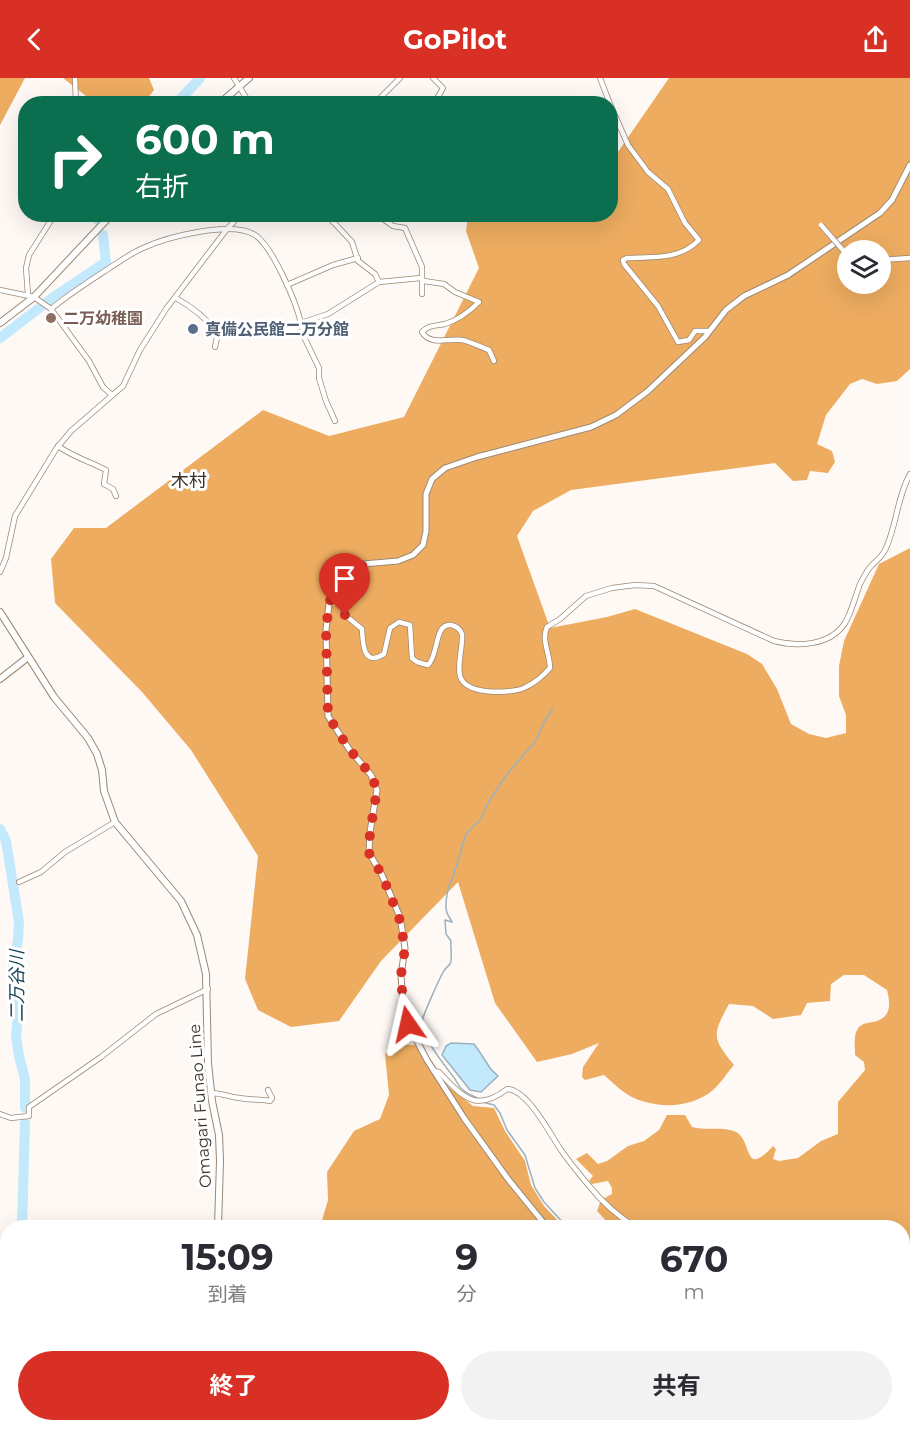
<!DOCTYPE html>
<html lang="ja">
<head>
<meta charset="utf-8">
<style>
	:root { --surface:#fff; --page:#f2f2f3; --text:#2b2b33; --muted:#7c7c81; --accent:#d93025 }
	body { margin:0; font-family:Montserrat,"Noto Sans JP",sans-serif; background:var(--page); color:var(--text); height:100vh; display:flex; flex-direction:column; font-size:22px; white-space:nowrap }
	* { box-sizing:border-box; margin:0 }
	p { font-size:20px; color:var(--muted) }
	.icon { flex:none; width:33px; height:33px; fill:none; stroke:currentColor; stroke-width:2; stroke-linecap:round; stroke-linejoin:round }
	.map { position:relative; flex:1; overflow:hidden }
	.sheet { position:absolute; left:0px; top:1142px; width:910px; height:212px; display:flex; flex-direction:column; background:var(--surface); border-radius:24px 24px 0 0; box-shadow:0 6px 24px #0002 }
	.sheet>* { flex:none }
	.hud { position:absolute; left:18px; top:18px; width:600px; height:126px; border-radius:24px; box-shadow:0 6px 24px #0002; background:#0b6e4f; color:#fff; overflow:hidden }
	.tools { position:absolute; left:837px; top:162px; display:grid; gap:12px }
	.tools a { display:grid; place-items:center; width:54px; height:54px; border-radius:50%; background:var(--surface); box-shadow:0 6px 24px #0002; font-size:30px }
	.pin { position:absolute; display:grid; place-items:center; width:51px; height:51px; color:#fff; margin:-62px -26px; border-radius:50% 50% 50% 0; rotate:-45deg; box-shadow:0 0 6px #0007 }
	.pin .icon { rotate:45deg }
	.me { position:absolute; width:66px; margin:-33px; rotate:349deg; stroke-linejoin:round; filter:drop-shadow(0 0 4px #0008) }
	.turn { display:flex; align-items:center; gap:21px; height:126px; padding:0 18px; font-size:27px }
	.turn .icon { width:78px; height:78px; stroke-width:2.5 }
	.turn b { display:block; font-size:42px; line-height:51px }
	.eta { display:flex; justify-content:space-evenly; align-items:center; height:102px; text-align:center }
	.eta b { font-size:36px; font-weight:700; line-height:42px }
	.action { display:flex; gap:12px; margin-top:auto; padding:12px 18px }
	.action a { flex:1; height:69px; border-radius:36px; background:var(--accent); color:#fff; font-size:24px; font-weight:700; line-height:69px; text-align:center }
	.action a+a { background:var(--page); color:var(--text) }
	header { display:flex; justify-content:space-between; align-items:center; height:78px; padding:0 18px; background:var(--accent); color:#fff; font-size:27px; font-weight:700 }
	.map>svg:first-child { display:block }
	.forest { fill:#edac60; fill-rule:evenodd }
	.water { fill:#c3e9fd; stroke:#9ab2bd; stroke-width:1.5 }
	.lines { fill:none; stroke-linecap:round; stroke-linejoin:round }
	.stream { stroke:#9ab2bd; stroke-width:1.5 }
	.river { stroke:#c3e9fd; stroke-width:10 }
	.minor-casing { stroke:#9c8874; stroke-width:6 }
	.tertiary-casing { stroke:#9c8874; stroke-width:7 }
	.secondary-casing { stroke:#9c8874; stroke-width:8 }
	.minor { stroke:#fff; stroke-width:4.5 }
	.tertiary { stroke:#fff; stroke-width:5 }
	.secondary { stroke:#fff; stroke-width:6 }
	.minor-bridge-casing { stroke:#9c8874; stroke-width:6; stroke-linecap:butt }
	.minor-bridge { stroke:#fff; stroke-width:4.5 }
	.route { stroke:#d93025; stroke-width:10; stroke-dasharray:0 18 }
	.education-dot { fill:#8d6e63; stroke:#fff; stroke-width:2 }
	.service-dot { fill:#5c6f8a; stroke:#fff; stroke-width:2 }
	.labels { text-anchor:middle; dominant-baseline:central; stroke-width:6; stroke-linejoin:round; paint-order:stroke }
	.education-label { font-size:16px; font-weight:bold; fill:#785e54; stroke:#fff; text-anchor:start }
	.service-label { font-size:16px; font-weight:bold; fill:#4e5e75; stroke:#fff; text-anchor:start }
	.street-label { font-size:16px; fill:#3a3229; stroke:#fff }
	.neighbourhood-label { font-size:18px; fill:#3a3229; stroke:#fff }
	.water-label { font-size:18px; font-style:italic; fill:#113f53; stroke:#fff }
</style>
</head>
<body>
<header><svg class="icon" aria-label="back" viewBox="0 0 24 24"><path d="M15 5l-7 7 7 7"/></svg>GoPilot<svg class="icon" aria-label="share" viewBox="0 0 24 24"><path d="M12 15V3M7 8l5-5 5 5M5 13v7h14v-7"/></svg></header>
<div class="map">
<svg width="910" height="1352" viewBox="0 0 910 1352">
	<rect width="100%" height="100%" fill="#fef9f5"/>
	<g class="forest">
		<polygon points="0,0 25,0 0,47"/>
		<polygon points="63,0 149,0 154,12 144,25 95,25"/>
		<path d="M669,0H910V291L897,303L877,306L862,301L850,306L826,337L817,366L832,373L835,384L828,395L810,393L807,402L793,403L775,385L571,412L533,433L517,458L550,550L607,539L635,531L747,576L762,586L777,611L791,646L809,656L826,660L846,655V637L839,618V588L844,563L879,486L910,470V1352H890L885,1347L903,1346V1306L907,1302L909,1288L903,1286V1149H612L597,1133L601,1122L612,1116V1110L608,1103L592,1106L589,1103L593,1098L576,1081L587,1075L598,1086L607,1083L628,1068L644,1063L659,1052L667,1037H685L692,1049C706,1053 723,1048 736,1054C753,1063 743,1101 773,1068L776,1071L773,1081L779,1083L798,1080L821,1063L838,1056V1024L865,992L864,984L855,977C855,969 853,956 859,949C864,944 871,945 877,943C892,938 890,924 887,912L864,897H844L831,906L830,923L807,925L801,937L773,941L753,928L729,926C712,957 712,960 734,987C727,995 721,1005 713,1012C692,1030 659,1031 634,1020C623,1015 613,1005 604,997L585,1002L582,999L583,989L599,965L572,976L537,984L495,925L458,804L381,883L339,943L291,949L258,932L245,901L258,778L191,672L142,614L55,525L51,481L74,450H106L263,332L329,358L404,339L479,190L466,153L468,137L610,136L611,84ZM848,172H880V206H848Z"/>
		<polygon points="394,966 415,967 441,1003 473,1028 494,1030 505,1053 525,1083 531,1107 544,1128 564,1149 320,1149 328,1122 327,1094 354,1053 380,1041 389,1017 385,976"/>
		<polygon points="222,1346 261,1346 297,1352 301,1346 690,1346 690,1352 224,1352"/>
	</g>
	<path class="water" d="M451,965L474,966C480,974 485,982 490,990C492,993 495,995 498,998L481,1014L470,1012L442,977L446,968Z"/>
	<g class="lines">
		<g class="stream">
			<path d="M479,1021C474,1018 467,1016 463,1012C459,1009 457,1005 455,1001C444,986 420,959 423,940C424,936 441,896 444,893C445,890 448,889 450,886C453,880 450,870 451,863L446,856L445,842L452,844C451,841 448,838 447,835C444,826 448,807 453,799L466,756L481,741L488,725L507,696L535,664L545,642L553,631"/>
			<polyline points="486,1025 494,1027 500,1035 507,1052 525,1077 535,1110 544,1124 567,1149"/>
			<polyline points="692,1346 692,1352"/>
		</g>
		<g class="river">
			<polyline points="176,26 200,0"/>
			<polyline points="95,136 98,142"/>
			<polyline points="0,260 51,221 106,184 103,157"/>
			<polyline points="0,751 6,763 19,844 18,862 13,885 13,898 19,924 16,958 19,978 25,1001 25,1030"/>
			<polyline points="22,1149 25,1045"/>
		</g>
		<g class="minor-casing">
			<g id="minor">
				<polyline points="75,0 76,26"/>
				<polyline points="234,0 250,26"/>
				<polyline points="433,0 443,10 434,26"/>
				<polyline points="600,0 610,26"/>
				<polyline points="374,26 400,0"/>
				<path d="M610,26L628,67L648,94L668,111L685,145L699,162C680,182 652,179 627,180L623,182L624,186L658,228L678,264L689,262L695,253H708"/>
				<polyline points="376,136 393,148 405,150 422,189 422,216"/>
				<polyline points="333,144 341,136"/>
				<polyline points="880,182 910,180"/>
				<path d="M379,204L421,200L424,203L444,206L455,214L479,224C470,233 458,242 445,246C436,248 428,247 422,254C430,268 449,260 462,262C472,264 480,269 489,272L494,283"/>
				<polyline points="287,207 333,187 358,180"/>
				<polyline points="0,212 34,219 51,231 89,283 103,309 112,317"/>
				<polyline points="28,217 26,190 29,177 55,136"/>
				<path d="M176,220C192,229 206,240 218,255L215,269"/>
				<path d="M51,231C69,216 88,204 108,191C119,184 131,175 143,170C167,159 232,142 255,157C273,169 296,224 301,245L328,236L379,204L375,196L358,183L352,164L326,136"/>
				<polyline points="301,245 305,261 319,290 319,300 326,323 335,343"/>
				<path d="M58,368C73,379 89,383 106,392L104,406L113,411L116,418"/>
				<path d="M363,486L357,503L343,526V532L345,537L362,551C363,563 362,590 384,576L390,550L399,544L410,547L412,580L417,584L428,587C439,577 434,545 451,547C457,548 460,551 462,556C463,569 457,585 460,598C465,617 509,616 524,610C533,606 543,598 550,590C550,576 541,562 547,549L560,541L586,518L612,510L635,507L654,508L774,563C798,569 830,568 845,545C852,533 855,519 860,506C863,500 867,492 872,487C878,481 883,478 886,470C897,446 897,419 910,396"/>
				<polyline points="0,494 6,480 15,438 56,371 71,353 123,308 140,272 166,231 227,151 241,136"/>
				<polyline points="19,804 41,794 65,774 115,744"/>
				<path d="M434,993L439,994C461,1017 475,1036 507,1011C528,1012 550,1056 561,1072C570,1085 580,1097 590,1109C603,1125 618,1138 635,1149"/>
				<path d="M211,1015C221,1015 230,1019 240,1020C249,1022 259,1021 270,1023L272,1020L268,1012"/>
				<polyline points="0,1036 11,1040 29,1038 29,1029 101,979 156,936 208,911"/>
				<polyline points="209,1346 210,1352"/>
				<polyline points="788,1346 793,1352"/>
				<polyline points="740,1352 745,1349 748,1352"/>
				<polyline points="838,1352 848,1346"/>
			</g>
		</g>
		<g class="tertiary-casing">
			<g id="tertiary">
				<polyline points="547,1149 508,1101 464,1040 427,982 408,946 403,926 401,897 405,870 400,839 382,797 369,775 370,754 377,712 371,697 349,671 328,638 326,552 329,526 336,505 347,493 363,486 398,483 413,477 423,467 426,453 426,416 432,401 445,390 477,379 591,349 616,337 648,313 705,259 726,232 744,218 788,197 880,135 892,122 910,87"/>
				<polyline points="669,1346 669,1352"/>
				<polyline points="61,1352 70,1346"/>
			</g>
		</g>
		<g class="secondary-casing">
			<g id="secondary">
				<polyline points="219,26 249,0"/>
				<polyline points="0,245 34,219 112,136"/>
				<polyline points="0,534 54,619 88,660 97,676 102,692 104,713 115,744 181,823 197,857 206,896 208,985 212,1023 219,1057 220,1083 218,1149"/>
				<polyline points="0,601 27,580"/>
				<polyline points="183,1352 183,1346"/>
			</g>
		</g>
		<use href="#minor" class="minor"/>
		<use href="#tertiary" class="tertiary"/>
		<use href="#secondary" class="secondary"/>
		<g class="minor-bridge-casing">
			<polyline id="minor-bridge" points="821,147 848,178"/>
		</g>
		<use href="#minor-bridge" class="minor-bridge"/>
	</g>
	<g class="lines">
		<polyline class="route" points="345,537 343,526 357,503 363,486 347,493 336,505 329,526 326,552 328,638 349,671 371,697 377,712 370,754 369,775 382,797 399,839 405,870 401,897 403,926 408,946"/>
	</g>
	<circle class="education-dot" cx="51" cy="240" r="6"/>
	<circle class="service-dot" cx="193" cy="251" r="6"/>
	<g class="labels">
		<g class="education-label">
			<text x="63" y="240">二万幼稚園</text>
		</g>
		<g class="service-label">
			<text x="205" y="251">真備公民館二万分館</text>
		</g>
		<g class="street-label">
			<text transform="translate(200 1028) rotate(-94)">Omagari Funao Line</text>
		</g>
		<g class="neighbourhood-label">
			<text x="189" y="403">木村</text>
		</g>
		<g class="water-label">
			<text transform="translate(17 908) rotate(-90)">二万谷川</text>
		</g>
	</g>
</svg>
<div class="tools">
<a><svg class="icon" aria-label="layers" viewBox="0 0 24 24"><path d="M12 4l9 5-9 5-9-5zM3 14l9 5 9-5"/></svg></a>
</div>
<div class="pin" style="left:345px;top:537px;background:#d93025"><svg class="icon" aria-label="arrive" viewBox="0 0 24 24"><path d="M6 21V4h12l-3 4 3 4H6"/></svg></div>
<svg class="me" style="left:408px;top:946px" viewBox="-20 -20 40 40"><path d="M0-17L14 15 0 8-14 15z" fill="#d93025" stroke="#fff" stroke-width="4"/></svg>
<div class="hud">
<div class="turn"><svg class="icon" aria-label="right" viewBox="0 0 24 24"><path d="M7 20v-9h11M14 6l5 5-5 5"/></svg><div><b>600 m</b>右折</div></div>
</div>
<section class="sheet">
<div class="eta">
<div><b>15:09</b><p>到着</p></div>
<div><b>9</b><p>分</p></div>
<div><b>670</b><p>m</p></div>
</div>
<div class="action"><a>終了</a><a>共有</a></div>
</section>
</div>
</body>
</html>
